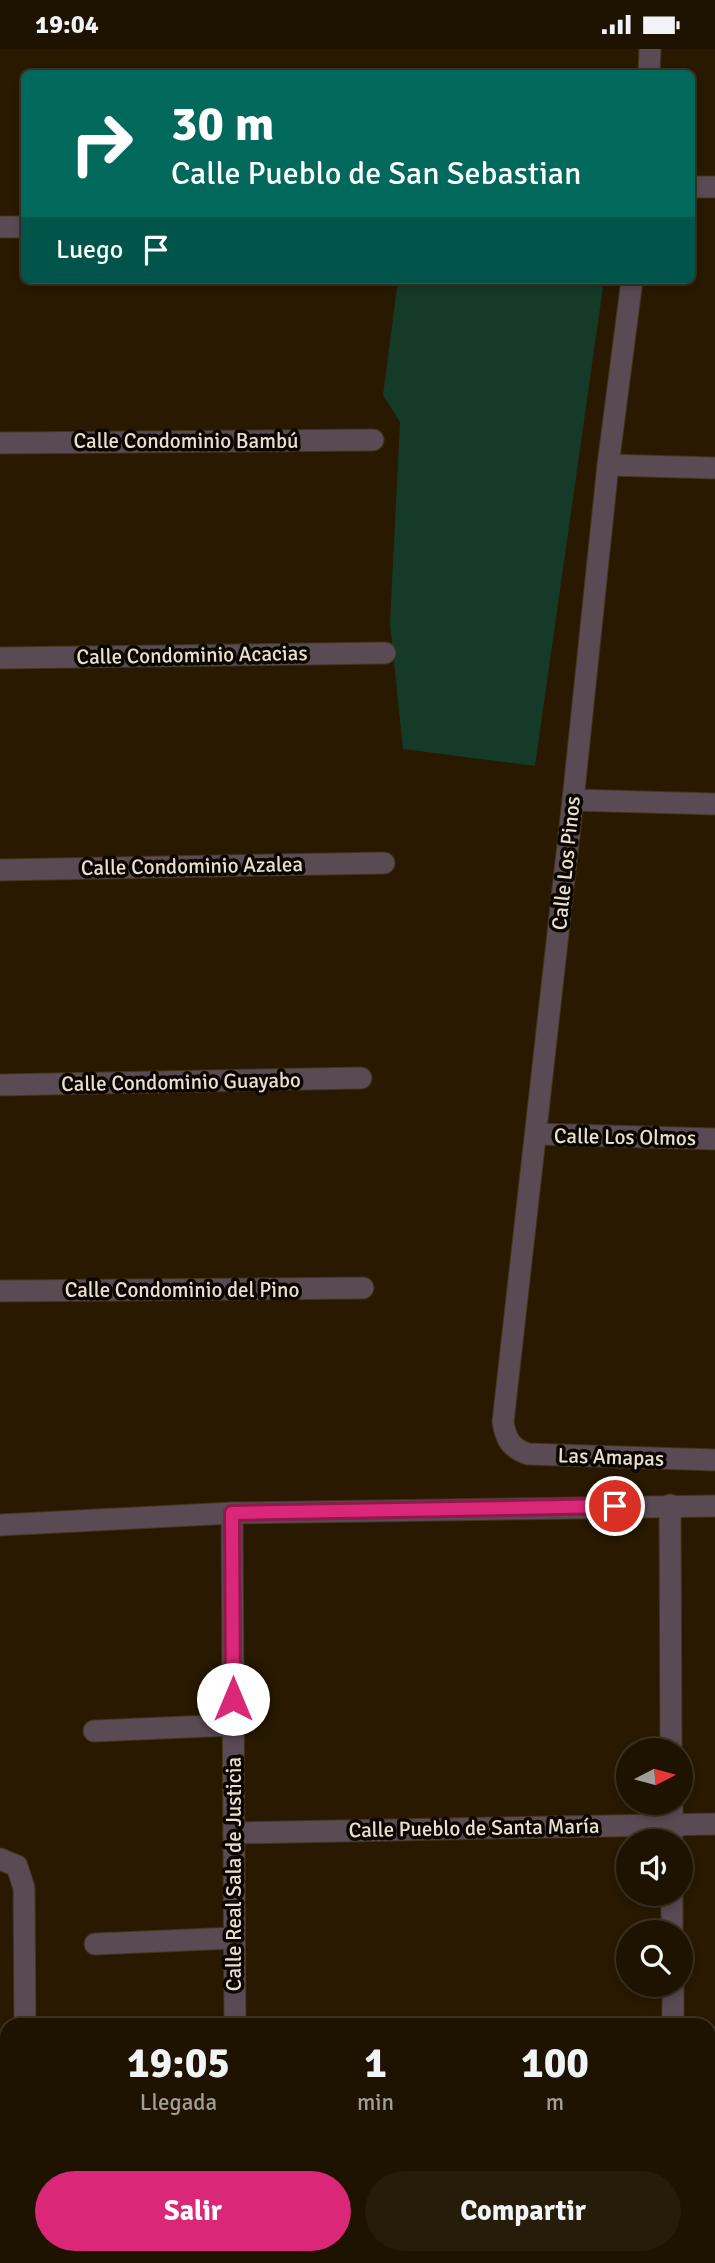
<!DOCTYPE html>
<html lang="es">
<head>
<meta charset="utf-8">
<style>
	:root { --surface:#1e1300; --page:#261c0a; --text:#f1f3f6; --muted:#a19e99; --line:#3c3222; --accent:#db2777 }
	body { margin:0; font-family:Signika,sans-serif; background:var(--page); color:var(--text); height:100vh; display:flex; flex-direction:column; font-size:26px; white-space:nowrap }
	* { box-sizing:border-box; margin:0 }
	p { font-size:23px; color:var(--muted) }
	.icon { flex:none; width:38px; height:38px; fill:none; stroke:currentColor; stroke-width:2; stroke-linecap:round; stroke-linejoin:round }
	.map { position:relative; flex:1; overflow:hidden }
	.side { position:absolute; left:0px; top:1969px; width:716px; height:247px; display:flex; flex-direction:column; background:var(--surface); border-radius:21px 21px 0 0; box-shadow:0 4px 10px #0003,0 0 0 2px var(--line) }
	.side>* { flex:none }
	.hud { position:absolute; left:21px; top:21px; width:674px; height:214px; border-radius:10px; box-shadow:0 4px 10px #0003,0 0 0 2px var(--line); background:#00695c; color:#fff; overflow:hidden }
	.needle { width:46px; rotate:84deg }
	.tools { position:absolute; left:616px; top:1689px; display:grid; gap:14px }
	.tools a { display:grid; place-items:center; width:77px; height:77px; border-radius:50%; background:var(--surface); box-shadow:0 4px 10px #0003,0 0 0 2px var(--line); font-size:35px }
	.pin { position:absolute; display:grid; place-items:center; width:60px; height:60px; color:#fff; margin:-30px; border:4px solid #fff; border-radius:50%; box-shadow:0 2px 7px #0007 }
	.me { position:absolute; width:77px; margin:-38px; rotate:0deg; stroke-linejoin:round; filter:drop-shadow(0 0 5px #0008) }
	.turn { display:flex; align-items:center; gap:24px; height:147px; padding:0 35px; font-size:32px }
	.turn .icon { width:91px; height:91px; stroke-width:2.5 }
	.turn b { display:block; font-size:49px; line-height:60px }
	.then { display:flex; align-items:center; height:66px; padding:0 35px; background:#0003; gap:14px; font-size:26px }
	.eta { display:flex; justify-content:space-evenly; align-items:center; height:119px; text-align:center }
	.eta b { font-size:42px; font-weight:800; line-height:49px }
	.action { display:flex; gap:14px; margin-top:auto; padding:14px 35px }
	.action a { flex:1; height:80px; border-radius:42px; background:var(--accent); color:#fff; font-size:28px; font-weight:800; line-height:80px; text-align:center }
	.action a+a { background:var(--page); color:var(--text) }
	.status { display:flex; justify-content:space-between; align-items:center; height:49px; padding:0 35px; background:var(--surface); direction:ltr }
	.status svg { height:19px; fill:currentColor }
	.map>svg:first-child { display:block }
	.green { fill:#153b28 }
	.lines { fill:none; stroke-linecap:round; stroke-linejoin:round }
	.minor-casing { stroke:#43351d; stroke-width:23 }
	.minor { stroke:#5a4a53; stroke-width:21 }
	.route-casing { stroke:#8e194d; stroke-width:18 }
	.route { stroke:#db2777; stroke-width:12 }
	.labels { text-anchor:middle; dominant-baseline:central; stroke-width:7; stroke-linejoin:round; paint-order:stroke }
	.street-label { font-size:21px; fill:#e9dfce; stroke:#0c0600 }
</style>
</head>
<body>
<div class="status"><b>19:04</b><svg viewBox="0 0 49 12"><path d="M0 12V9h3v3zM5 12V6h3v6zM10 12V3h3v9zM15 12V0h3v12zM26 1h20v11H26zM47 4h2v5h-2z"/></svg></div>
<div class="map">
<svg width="715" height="2214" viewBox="0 0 715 2214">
	<rect width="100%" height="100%" fill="#281900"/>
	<polygon class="green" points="398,231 604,231 535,717 403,700 390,574 400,373 383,346"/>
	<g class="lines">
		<g class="minor-casing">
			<g id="minor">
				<polyline points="649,24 650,0"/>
				<polyline points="691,138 715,138"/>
				<polyline points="0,178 24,178"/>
				<path d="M632,231L608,416L573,751L503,1373C506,1391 511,1399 528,1405L715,1411"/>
				<polyline points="0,394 373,391"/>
				<polyline points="608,416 715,419"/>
				<polyline points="0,609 385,604"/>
				<polyline points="573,751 715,755"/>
				<polyline points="0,821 384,814"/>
				<polyline points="0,1036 361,1029"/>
				<polyline points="536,1085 715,1090"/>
				<polyline points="0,1242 363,1239"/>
				<polyline points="670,1456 671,1701"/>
				<polyline points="232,1464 235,1976"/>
				<polyline points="0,1476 232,1464 715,1457"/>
				<polyline points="94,1682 233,1676"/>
				<polyline points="672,1754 672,1792"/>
				<polyline points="234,1784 715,1775"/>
				<polyline points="0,1810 17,1817 24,1839 25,1976"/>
				<polyline points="672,1844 672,1883"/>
				<polyline points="95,1895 234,1889"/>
				<polyline points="673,1936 673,1976"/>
				<polyline points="709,1989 715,1989"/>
				<polyline points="709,2199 715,2199"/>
				<polyline points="235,2208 235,2214"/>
				<polyline points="0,2214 27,2213"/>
				<polyline points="675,2214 675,2208"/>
			</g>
		</g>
		<use href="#minor" class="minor"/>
	</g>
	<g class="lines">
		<g class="route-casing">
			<polyline id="route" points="233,1650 232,1464 615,1457"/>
		</g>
		<use href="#route" class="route"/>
	</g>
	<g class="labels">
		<g class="street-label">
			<text x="186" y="392">Calle Condominio Bambú</text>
			<text transform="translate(192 606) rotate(-1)">Calle Condominio Acacias</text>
			<text transform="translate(566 814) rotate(-84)">Calle Los Pinos</text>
			<text transform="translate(192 817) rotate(-1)">Calle Condominio Azalea</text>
			<text transform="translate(181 1033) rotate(-1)">Calle Condominio Guayabo</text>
			<text transform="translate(625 1088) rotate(1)">Calle Los Olmos</text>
			<text x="182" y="1241">Calle Condominio del Pino</text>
			<text transform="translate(611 1408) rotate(2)">Las Amapas</text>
			<text transform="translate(474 1779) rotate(-1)">Calle Pueblo de Santa María</text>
			<text transform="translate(234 1825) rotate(-90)">Calle Real Sala de Justicia</text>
		</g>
	</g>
</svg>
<div class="tools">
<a><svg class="needle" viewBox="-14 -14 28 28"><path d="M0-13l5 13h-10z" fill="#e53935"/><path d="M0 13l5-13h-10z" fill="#a19e99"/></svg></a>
<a><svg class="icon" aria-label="sound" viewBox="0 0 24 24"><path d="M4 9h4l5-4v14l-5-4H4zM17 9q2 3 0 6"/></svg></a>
<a><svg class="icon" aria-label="search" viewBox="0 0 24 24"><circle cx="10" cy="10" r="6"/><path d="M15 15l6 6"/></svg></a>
</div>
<div class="pin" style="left:615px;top:1457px;background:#d93025"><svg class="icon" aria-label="arrive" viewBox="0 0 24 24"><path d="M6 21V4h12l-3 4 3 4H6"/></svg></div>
<svg class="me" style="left:233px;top:1650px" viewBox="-20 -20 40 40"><circle r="19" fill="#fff"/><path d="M0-13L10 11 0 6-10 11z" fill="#db2777"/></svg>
<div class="hud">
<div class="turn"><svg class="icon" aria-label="right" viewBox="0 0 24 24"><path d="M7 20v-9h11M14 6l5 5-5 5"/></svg><div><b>30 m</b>Calle Pueblo de San Sebastian</div></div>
<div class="then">Luego<svg class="icon" aria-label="arrive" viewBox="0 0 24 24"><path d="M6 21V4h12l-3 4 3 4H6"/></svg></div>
</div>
<section class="side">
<div class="eta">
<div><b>19:05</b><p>Llegada</p></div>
<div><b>1</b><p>min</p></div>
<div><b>100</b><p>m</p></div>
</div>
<div class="action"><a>Salir</a><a>Compartir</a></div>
</section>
</div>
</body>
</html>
